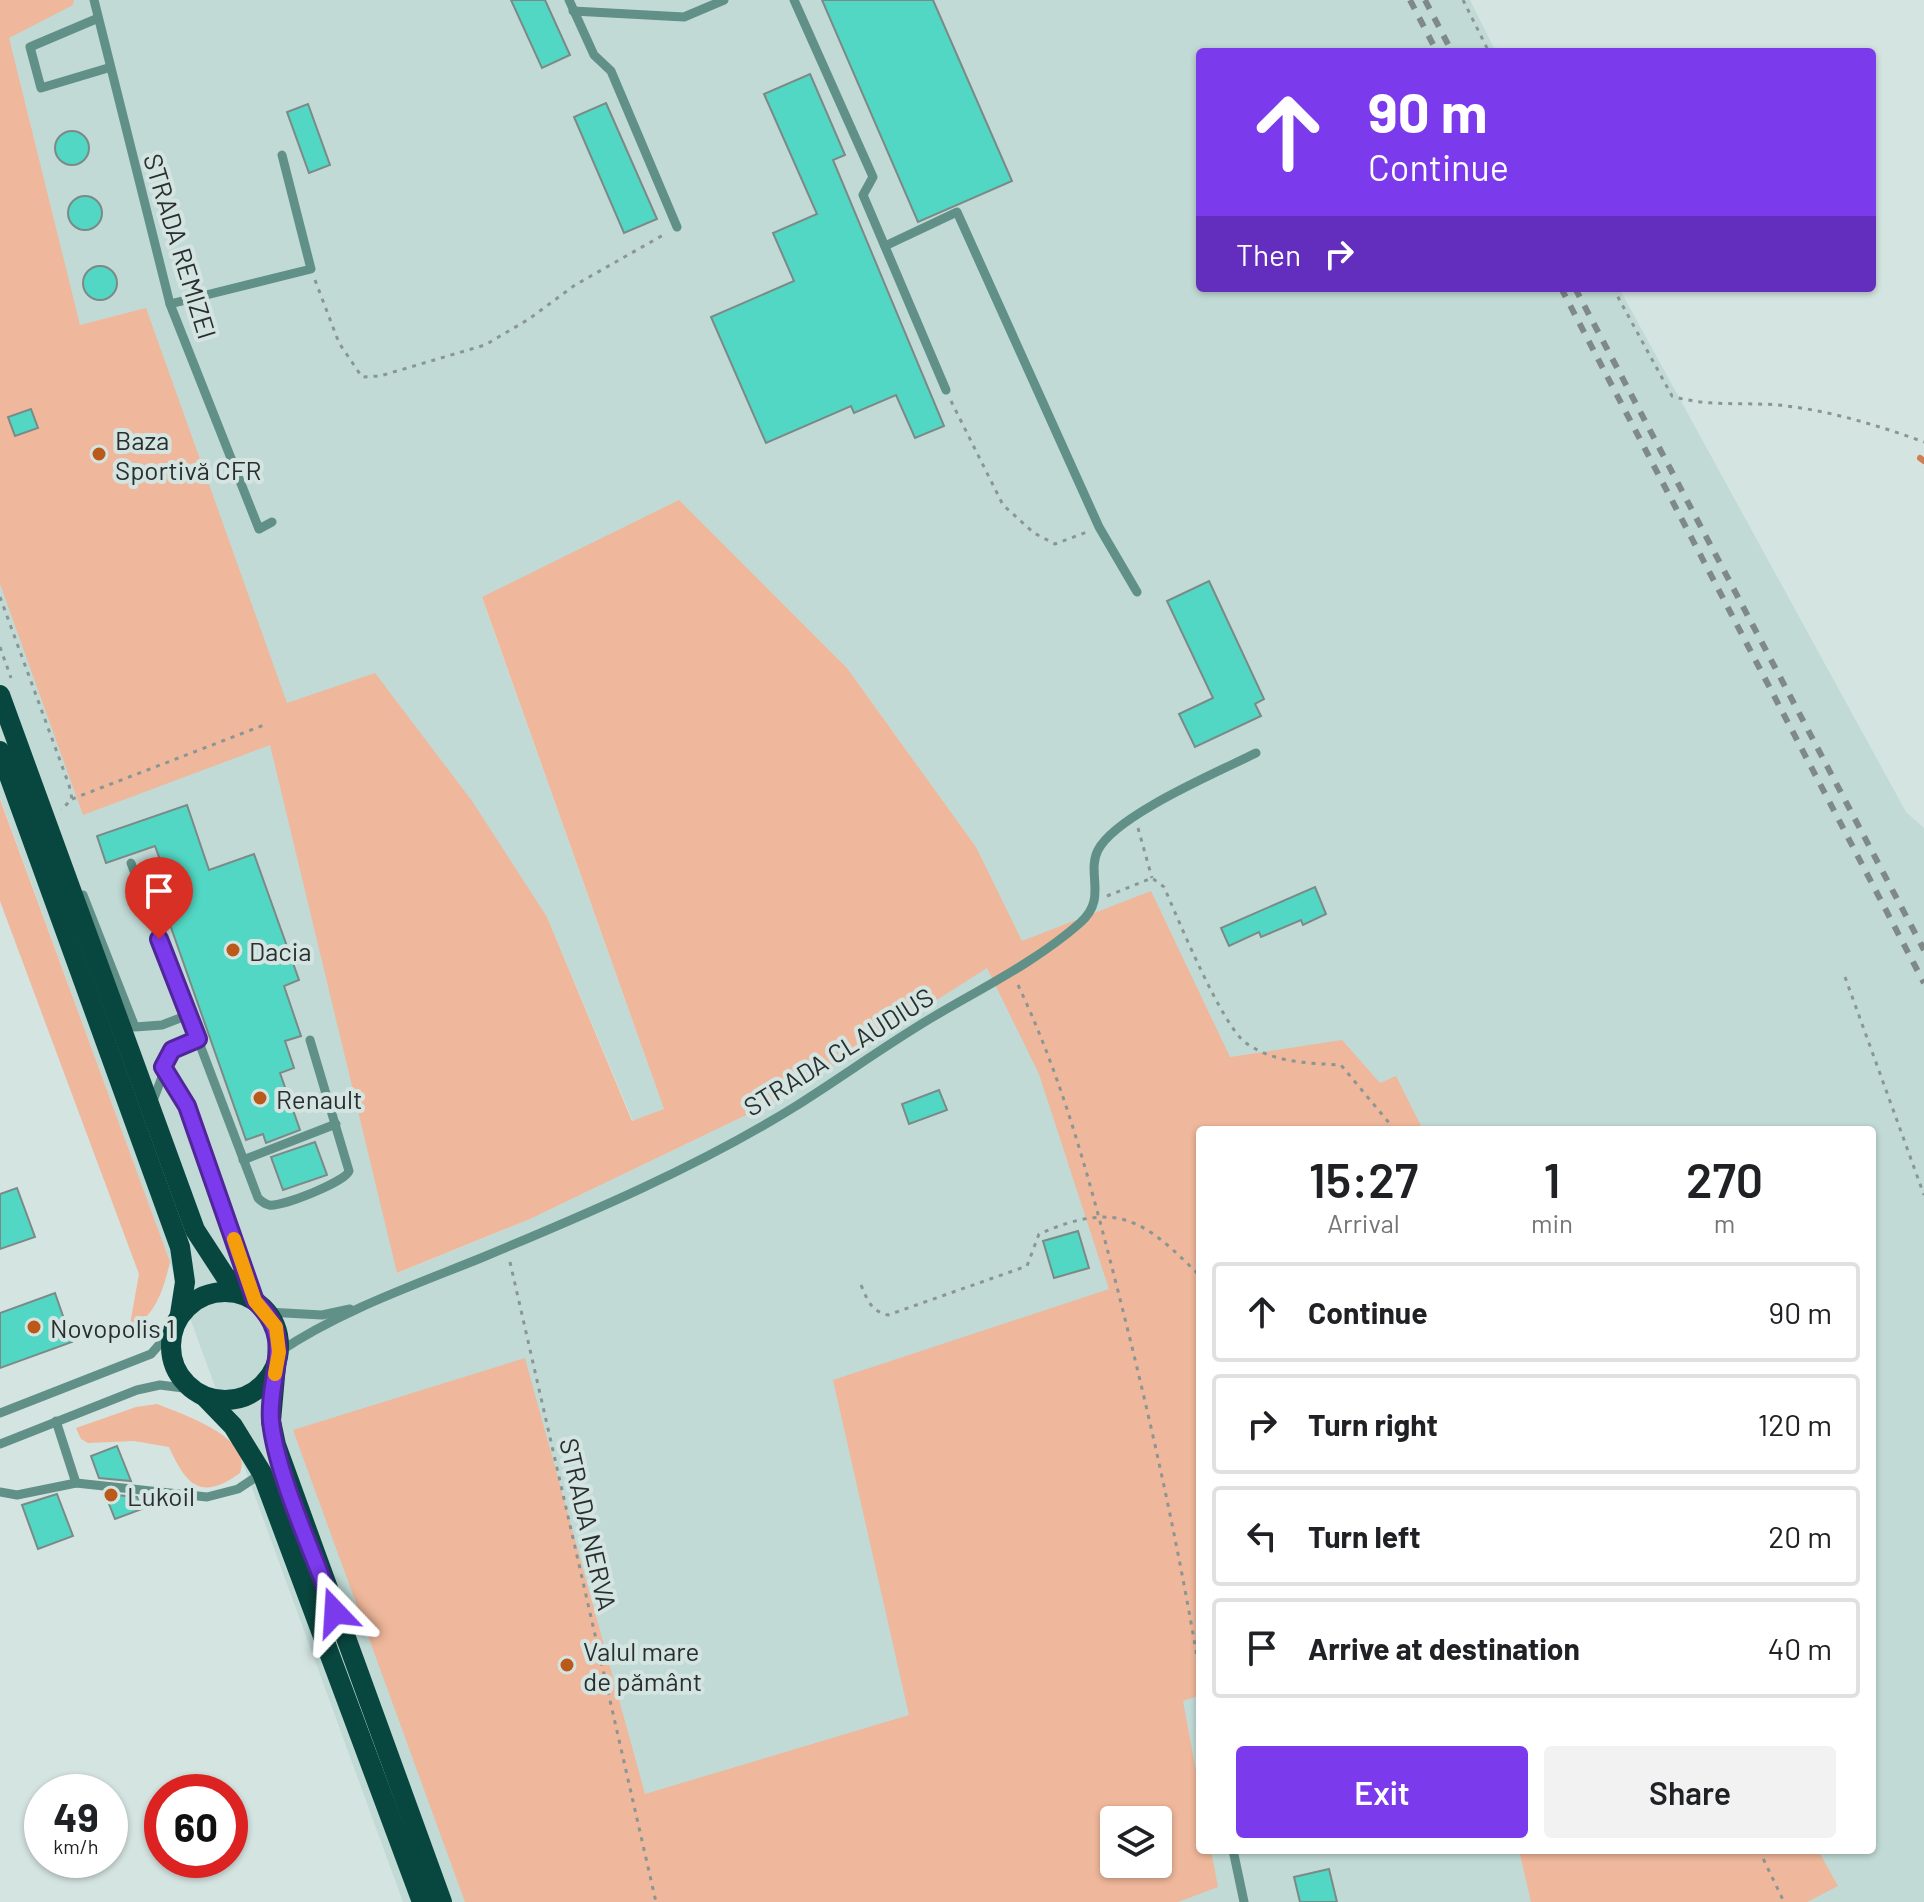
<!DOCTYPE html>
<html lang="en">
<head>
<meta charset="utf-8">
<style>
	:root { --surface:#fff; --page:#f2f2f2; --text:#202124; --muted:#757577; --line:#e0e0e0; --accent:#7c3aed }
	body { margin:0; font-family:Barlow,sans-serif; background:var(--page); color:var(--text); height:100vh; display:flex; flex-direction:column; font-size:30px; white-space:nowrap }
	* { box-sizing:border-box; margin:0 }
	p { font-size:26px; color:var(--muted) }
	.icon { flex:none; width:44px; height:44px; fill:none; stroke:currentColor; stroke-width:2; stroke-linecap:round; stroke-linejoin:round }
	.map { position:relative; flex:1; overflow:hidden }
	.sheet { position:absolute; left:1196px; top:1126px; width:680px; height:728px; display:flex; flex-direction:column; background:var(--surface); border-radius:8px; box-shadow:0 2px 6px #0004 }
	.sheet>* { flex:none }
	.banner { position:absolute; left:1196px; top:48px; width:680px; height:244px; border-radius:8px; box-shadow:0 2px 6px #0004; background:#7c3aed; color:#fff; overflow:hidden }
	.tools { position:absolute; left:1100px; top:1806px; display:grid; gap:16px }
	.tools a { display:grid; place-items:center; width:72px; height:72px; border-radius:8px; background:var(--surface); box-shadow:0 2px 6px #0004; font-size:40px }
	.speed { position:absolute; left:24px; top:1774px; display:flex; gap:16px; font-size:40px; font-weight:700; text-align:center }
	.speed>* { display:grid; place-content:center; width:104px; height:104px; border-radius:50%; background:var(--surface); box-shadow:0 2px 6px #0004; line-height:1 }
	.speed small { font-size:20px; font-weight:400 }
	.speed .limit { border:12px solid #d22; background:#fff; color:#111 }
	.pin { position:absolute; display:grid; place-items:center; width:68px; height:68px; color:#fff; margin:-82px -34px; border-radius:50% 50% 50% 0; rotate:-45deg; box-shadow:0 0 8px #0007 }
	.pin .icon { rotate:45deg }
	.me { position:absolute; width:88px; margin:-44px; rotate:340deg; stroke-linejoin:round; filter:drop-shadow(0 0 6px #0008) }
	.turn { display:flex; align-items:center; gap:28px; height:168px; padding:0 40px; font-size:36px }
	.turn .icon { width:104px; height:104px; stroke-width:2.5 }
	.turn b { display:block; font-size:56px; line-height:68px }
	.then { display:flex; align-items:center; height:76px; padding:0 40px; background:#0003; gap:16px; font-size:30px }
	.eta { display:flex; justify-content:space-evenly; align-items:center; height:136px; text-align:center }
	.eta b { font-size:48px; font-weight:600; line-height:56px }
	.action { display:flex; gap:16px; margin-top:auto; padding:16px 40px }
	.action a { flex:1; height:92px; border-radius:8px; background:var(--accent); color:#fff; font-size:32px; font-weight:600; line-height:92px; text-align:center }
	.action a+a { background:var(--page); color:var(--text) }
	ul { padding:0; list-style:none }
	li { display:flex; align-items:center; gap:24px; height:100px; margin:0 16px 12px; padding:0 24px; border:4px solid var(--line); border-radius:8px }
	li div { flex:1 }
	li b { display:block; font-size:30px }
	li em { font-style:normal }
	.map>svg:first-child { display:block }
	.built { fill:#c1dad5; fill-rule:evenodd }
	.green { fill:#efb79b; fill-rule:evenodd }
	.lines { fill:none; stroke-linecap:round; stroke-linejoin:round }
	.stream { stroke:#d17f52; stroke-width:6 }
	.building { fill:#52d7c4; stroke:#7c8a87; stroke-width:2 }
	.path { stroke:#8a9694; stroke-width:3; stroke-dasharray:4 6; stroke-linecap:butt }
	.lane { stroke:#609087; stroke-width:9 }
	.primary { stroke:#08473f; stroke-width:20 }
	.rail { stroke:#7f8a88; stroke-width:6; stroke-dasharray:10 10; stroke-linecap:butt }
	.route-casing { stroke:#51269a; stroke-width:20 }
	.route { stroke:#7c3aed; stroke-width:14 }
	.slow { stroke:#f59e0b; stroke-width:14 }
	.poi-dot { fill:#ba5919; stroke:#d4e4e1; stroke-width:3 }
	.labels { text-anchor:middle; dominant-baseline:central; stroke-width:8; stroke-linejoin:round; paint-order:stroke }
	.street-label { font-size:26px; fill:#292f2e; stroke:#d4e4e1 }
	.poi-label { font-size:26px; fill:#292f2e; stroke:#d4e4e1; text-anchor:start }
</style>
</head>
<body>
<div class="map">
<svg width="1924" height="1902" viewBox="0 0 1924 1902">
	<rect width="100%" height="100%" fill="#d4e4e1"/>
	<path class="built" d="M0,0H1470L1496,52H1200V288H1619L1906,812L1924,828V1902H403L0,797ZM679,501L847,668L976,847L786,1096L530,1219L398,1273L547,917L633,1121L664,1109L482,598ZM1200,1130H1872V1850H1200ZM1114,1820H1158V1864H1114Z"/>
	<g class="green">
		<path d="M0,0H74L73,5L9,38L80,325L146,308L287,703L375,673L472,801L547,917L632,1121L664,1109L482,597L679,500L847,668L976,847L1022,941L1151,891L1230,1057L1342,1040L1380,1083L1396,1076L1423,1130H1200V1695L1183,1701L1200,1792V1850H1211L1218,1887L1178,1902H465L293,1430L525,1358L645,1794L909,1715L833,1380L1109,1289L1039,1074L987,968L786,1096L530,1219L397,1273L270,745L83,815L0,584ZM1114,1820H1158V1864H1114Z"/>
		<path d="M0,799L170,1262C163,1291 156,1315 129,1330L139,1274L0,901Z"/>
		<path d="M157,1404C182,1414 255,1438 240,1473C200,1502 186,1484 169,1447L134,1441L88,1443L81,1439L76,1428L136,1407Z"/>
		<polygon points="1519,1850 1818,1850 1838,1886 1807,1902 1531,1902"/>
	</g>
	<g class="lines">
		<polyline class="stream" points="1920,458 1924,461"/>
	</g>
	<g class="building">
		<polygon points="511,0 545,0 570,55 542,68"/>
		<polygon points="822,0 933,0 1012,181 918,222"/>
		<polygon points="810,74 845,155 833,160 944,426 915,438 896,395 854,413 851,406 766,443 711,317 794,281 773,233 817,214 764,94"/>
		<polygon points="606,103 657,219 624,233 574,117"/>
		<polygon points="308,104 330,165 309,173 287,112"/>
		<circle cx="72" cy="148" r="17"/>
		<circle cx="85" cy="213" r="17"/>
		<circle cx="100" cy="283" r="17"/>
		<polygon points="31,409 38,428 15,436 8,417"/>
		<polygon points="1209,581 1264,699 1255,704 1261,716 1195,747 1179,714 1213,698 1167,601"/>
		<polygon points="187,805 209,870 254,854 299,980 284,986 301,1036 285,1041 294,1068 280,1073 300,1130 266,1143 263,1134 246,1140 168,919 180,915 155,846 106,863 97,836"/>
		<polygon points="1315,887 1326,914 1303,925 1301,920 1261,937 1259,932 1229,946 1221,928"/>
		<polygon points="939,1090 947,1110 909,1124 902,1104"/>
		<polygon points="315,1142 327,1175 283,1190 271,1157"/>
		<polygon points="17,1188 35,1237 0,1249 0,1194"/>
		<polygon points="1078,1231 1089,1268 1054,1278 1043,1241"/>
		<polygon points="55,1293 72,1342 0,1368 0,1313"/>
		<polygon points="117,1446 131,1481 99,1478 91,1456"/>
		<polygon points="57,1494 73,1536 38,1549 22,1505"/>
		<polygon points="105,1494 137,1497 142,1509 115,1519"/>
		<polygon points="1329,1869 1337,1902 1300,1902 1294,1877"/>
	</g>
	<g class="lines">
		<g class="path">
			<polyline points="1463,0 1489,52"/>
			<polyline points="315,280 339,343 362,377 380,376 485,345 529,319 575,285 665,234"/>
			<path d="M1613,288L1672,396C1707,407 1741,402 1778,405C1828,410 1877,425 1924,442"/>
			<polyline points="951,401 1003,505 1034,533 1055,544 1087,532"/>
			<polyline points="0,597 69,785 72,799 61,810"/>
			<polyline points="0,647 11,678"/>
			<polyline points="72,799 264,725"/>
			<polyline points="1138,828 1152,878"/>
			<path d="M1107,896L1152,878L1164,887C1178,919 1222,1026 1246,1043C1274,1063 1308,1063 1341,1065L1395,1130"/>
			<polyline points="1845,977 1924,1195"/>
			<path d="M1018,985C1065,1084 1092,1189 1119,1295C1151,1421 1179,1547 1200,1675"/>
			<polyline points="510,1262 656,1902"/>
			<path d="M861,1285C868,1301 871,1311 888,1315L1027,1266L1039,1234C1119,1199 1145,1221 1200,1276"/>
			<polyline points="1759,1850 1784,1902"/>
		</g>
		<g class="lane">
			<polyline points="94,0 170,304 259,529 272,522"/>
			<polyline points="569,0 594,55 611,71 677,227"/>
			<polyline points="794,0 873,177 863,195 946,390"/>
			<polyline points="573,11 684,17 724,0"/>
			<polyline points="96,19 30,47 41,88 108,68"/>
			<polyline points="885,246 957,212 1099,527 1137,592"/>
			<polyline points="170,304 311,269 282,155"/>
			<path d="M131,863L258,1198C261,1201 265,1204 269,1205C282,1207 345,1182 349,1171L310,1040"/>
			<polyline points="83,895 135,1027 162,1025 188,1015"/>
			<polyline points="163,1067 187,1106 253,1294"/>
			<polyline points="153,1101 172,1050 198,1039"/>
			<polyline points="243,1160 336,1124"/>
			<polyline points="267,1312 322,1315 350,1309"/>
			<path d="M279,1352C340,1311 412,1286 481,1258C587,1214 698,1167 796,1106C842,1077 886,1045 933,1017C982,988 1037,961 1080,923C1108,899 1086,874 1098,850C1116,815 1218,772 1256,753"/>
			<polyline points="0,1413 151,1354 173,1329"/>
			<polyline points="56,1421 76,1483"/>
			<polyline points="0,1444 137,1390 160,1385 191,1389"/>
			<polyline points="0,1492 17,1495 76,1483 207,1497 238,1489 262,1473"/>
			<polyline points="1233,1850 1244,1902"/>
		</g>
		<g class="primary">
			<polyline points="0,695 195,1230 225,1276 255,1301"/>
			<polyline points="0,751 180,1247 185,1282 180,1314"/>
			<circle cx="225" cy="1346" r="54"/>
			<polyline points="276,1365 271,1421 276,1445 442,1902"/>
			<polyline points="205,1397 233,1426 262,1473 422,1902"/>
		</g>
		<g class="rail">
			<polyline points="1410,0 1437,52"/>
			<polyline points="1425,0 1452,52"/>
			<polyline points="1561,288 1924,983"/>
			<polyline points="1575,288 1924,950"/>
		</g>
	</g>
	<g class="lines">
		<g class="route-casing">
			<path id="route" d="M159,939L198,1039L172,1050L163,1067L187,1106L255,1301C297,1340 267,1374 271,1421C276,1474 316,1560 335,1612"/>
		</g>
		<use href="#route" class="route"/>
		<polyline class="slow" points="234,1239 255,1301 276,1327 279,1352 275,1374"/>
	</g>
	<g class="poi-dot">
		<circle cx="99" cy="454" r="8"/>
		<circle cx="233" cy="950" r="8"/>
		<circle cx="260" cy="1098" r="8"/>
		<circle cx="34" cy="1327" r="8"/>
		<circle cx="111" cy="1495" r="8"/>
		<circle cx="567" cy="1665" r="8"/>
	</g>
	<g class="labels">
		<g class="street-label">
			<text transform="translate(181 246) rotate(73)">STRADA REMIZEI</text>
			<text transform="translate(838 1051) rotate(-32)">STRADA CLAUDIUS</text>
			<text transform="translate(589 1524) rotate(77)">STRADA NERVA</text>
		</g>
		<g class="poi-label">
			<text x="115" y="439">Baza<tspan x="115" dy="30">Sportivă CFR</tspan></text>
			<text x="249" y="950">Dacia</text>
			<text x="276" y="1098">Renault</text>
			<text x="50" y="1327">Novopolis 1</text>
			<text x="127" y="1495">Lukoil</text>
			<text x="583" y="1650">Valul mare<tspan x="583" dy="30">de pământ</tspan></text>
		</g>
	</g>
</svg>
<div class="tools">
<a><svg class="icon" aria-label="layers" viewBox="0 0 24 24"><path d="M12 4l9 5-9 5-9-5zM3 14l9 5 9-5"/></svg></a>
</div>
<div class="speed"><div>49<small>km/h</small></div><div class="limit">60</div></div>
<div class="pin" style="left:159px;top:939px;background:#d93025"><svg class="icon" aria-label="arrive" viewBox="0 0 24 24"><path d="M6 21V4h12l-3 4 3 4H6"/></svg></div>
<svg class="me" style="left:335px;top:1612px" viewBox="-20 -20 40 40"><path d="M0-17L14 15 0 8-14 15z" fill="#7c3aed" stroke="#fff" stroke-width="4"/></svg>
<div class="banner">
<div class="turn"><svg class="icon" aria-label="ahead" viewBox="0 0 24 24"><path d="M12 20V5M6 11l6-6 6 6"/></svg><div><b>90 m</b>Continue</div></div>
<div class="then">Then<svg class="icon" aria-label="right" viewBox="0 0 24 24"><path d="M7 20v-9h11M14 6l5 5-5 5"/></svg></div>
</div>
<section class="sheet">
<div class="eta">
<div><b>15:27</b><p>Arrival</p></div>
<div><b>1</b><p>min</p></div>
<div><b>270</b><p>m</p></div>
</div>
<ul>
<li><svg class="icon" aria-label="ahead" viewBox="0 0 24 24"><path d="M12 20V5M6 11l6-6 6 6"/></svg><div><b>Continue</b></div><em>90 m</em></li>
<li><svg class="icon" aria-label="right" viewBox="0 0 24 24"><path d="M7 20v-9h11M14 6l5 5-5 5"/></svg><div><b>Turn right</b></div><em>120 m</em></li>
<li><svg class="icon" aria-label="left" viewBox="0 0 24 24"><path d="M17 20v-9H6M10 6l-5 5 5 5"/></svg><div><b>Turn left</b></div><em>20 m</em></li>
<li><svg class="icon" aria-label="arrive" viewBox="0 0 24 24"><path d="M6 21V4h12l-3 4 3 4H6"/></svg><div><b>Arrive at destination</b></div><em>40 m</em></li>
</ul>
<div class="action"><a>Exit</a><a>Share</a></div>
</section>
</div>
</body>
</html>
